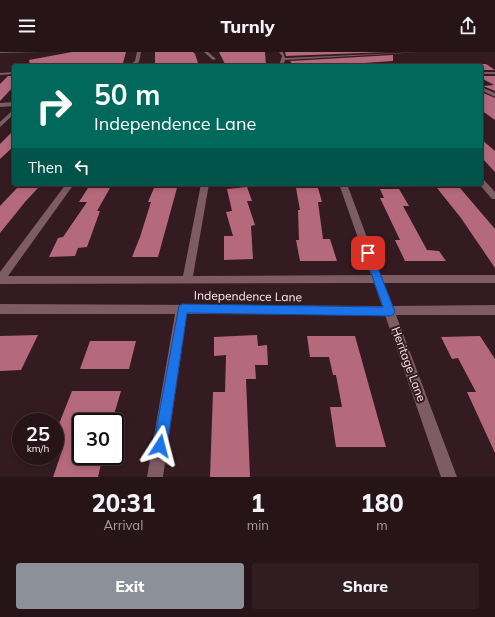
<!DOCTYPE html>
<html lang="en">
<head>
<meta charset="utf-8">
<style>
	:root { --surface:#271419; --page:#2f1d22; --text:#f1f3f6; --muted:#a49ea2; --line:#433338; --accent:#8c9099 }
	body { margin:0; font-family:Mulish,sans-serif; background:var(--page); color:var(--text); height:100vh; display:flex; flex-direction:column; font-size:15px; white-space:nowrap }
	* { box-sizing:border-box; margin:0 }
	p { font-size:13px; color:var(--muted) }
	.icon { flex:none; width:22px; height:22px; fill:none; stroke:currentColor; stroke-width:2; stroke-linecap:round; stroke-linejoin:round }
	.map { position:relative; height:425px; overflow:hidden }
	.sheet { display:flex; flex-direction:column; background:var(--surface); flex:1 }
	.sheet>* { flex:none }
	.banner { position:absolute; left:12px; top:12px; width:471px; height:122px; border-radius:4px; box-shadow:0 2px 6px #0003,0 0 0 1px var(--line); background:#00695c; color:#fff; overflow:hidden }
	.speed { position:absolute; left:12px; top:361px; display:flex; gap:8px; font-size:20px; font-weight:700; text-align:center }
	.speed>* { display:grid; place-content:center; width:52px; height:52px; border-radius:50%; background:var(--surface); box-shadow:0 2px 6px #0003,0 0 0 1px var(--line); line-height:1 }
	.speed small { font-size:10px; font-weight:400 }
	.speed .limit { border:2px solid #111; border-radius:6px; background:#fff; color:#111 }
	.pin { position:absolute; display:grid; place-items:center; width:34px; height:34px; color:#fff; margin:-17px; border-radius:8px; box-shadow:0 2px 6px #0006 }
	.me { position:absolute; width:44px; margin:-22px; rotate:9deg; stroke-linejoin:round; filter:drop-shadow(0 0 3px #0008) }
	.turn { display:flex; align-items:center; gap:14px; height:84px; padding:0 16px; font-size:18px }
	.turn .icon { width:52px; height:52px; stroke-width:2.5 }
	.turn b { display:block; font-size:28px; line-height:34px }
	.then { display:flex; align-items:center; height:38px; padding:0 16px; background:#0003; gap:8px; font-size:15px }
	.eta { display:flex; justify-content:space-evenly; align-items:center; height:68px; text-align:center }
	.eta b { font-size:24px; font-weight:800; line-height:28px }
	.action { display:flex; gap:8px; margin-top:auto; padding:8px 16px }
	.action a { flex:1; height:46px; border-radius:4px; background:var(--accent); color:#fff; font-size:16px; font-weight:800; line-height:46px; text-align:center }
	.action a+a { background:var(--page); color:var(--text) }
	header { display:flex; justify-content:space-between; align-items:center; height:52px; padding:0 16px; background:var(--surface); font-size:18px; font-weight:800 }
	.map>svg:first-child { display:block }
	.building { fill:#b5697c }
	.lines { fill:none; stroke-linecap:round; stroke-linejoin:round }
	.minor { fill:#7d5c63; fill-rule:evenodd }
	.route { fill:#1a73e8; stroke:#114b97 }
	.labels { text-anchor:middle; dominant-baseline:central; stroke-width:4; stroke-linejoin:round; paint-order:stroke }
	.street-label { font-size:12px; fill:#fbe8eb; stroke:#341b21 }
</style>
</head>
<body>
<header><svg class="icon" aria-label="menu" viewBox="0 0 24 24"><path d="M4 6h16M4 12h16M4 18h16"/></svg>Turnly<svg class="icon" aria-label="share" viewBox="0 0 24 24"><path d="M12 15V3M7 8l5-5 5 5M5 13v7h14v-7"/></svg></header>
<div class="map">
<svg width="495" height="425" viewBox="0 0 495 425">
	<rect width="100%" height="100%" fill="#341b21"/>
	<g class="building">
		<polygon points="72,0 126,0 123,11 73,14 30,14 29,8"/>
		<polygon points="155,0 193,0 195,2 199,14 155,13"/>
		<polygon points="219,0 265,0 266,14 226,14"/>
		<polygon points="285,0 387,0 286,4"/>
		<polygon points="393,3 393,9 335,13 336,14 294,14 290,9"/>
		<polygon points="461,12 486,12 495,18 481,18 481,14 463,14"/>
		<polygon points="8,24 14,24 14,34 0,49 0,32"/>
		<polygon points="481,24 495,24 495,39 483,34 494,33 481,26"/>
		<polygon points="481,40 495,46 495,68 481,58"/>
		<polygon points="14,78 14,94 0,107 0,92"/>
		<polygon points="481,87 495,99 495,120 481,105"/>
		<polygon points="247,135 252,149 247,149 255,173 251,174 253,207 224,208 224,184 233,184 226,160 232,159 227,137"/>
		<polygon points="17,136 38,136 25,150 0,181 0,154"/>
		<polygon points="88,136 110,136 97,159 100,159 87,195 78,196 75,204 49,205 58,186 63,185 87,150 79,150"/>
		<polygon points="154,136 177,136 158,205 132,205 140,185 151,150 148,150"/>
		<polygon points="296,136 318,136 322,150 318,150 323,187 330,187 337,209 300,209 296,188 299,188 298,158 300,158"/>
		<polygon points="437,136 460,136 495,177 495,216 461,166"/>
		<polygon points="380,137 399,137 409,154 403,154 427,198 439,199 446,209 405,209 395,188 400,188 380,146 384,146"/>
		<polygon points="38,283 21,318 0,319 0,284"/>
		<polygon points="257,283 258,294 267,293 268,313 255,313 256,327 246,327 250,425 210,425 213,340 225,340 226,303 214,304 214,285"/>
		<polygon points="307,284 355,284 386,395 336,395 330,355 342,355 336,323 333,323 329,305 310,305"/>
		<polygon points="480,284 495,307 495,401 467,340 476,340 458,306 452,307 441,285"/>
		<polygon points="90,289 136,289 129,317 80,317"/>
		<polygon points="72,339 121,339 113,366 98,366 97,370 81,370 81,413 101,412 98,425 53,425 63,396 55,396 55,382"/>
	</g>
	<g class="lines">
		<g class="minor">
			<polygon points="0,0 39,0 0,1"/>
			<polygon points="137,0 141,0 139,10 133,14 128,14 135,9"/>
			<polygon points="204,0 208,0 216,7 213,8"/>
			<polygon points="279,0 283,0 285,6 421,0 285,8 283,14 279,14 282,4"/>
			<polygon points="14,20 14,22 0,23 0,21"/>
			<rect x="481" y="20" width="14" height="2"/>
			<polygon points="481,35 495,41 495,45 481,38"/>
			<polygon points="14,50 14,54 0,55 0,51"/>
			<polygon points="14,57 14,62 0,75 0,70"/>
			<polygon points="481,128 484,128 495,140 495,147 492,147 479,132 481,132"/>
			<polygon points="66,132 74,132 8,224 183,224 201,132 209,132 193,224 371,223 339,132 347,132 381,223 495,223 495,231 384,231 393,254 495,253 495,263 396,263 457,425 441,425 385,263 187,262 163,425 147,425 175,262 0,262 0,252 382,254 374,231 0,232 0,220"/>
		</g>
	</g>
	<polygon class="route" points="368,198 372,201 395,260 393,263 390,264 187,261 167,394 165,399 160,401 155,399 153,394 179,254 182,252 383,255 364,201"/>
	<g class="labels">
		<g class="street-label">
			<text transform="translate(248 244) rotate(1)">Independence Lane</text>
			<text transform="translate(409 312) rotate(70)">Heritage Lane</text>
		</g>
	</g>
</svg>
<div class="speed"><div>25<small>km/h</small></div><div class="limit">30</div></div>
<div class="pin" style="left:368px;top:201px;background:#d93025"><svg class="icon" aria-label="arrive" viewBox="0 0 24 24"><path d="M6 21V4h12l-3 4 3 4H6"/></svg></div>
<svg class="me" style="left:160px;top:394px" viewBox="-20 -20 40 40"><path d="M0-17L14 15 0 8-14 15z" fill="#1a73e8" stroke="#fff" stroke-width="4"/></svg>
<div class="banner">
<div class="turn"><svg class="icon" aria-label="right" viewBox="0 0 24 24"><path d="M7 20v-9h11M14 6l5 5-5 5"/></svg><div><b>50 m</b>Independence Lane</div></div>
<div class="then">Then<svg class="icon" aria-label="left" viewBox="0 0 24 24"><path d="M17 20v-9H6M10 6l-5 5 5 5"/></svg></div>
</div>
</div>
<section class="sheet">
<div class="eta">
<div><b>20:31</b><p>Arrival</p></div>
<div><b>1</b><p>min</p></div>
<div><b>180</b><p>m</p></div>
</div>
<div class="action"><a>Exit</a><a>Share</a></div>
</section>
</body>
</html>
